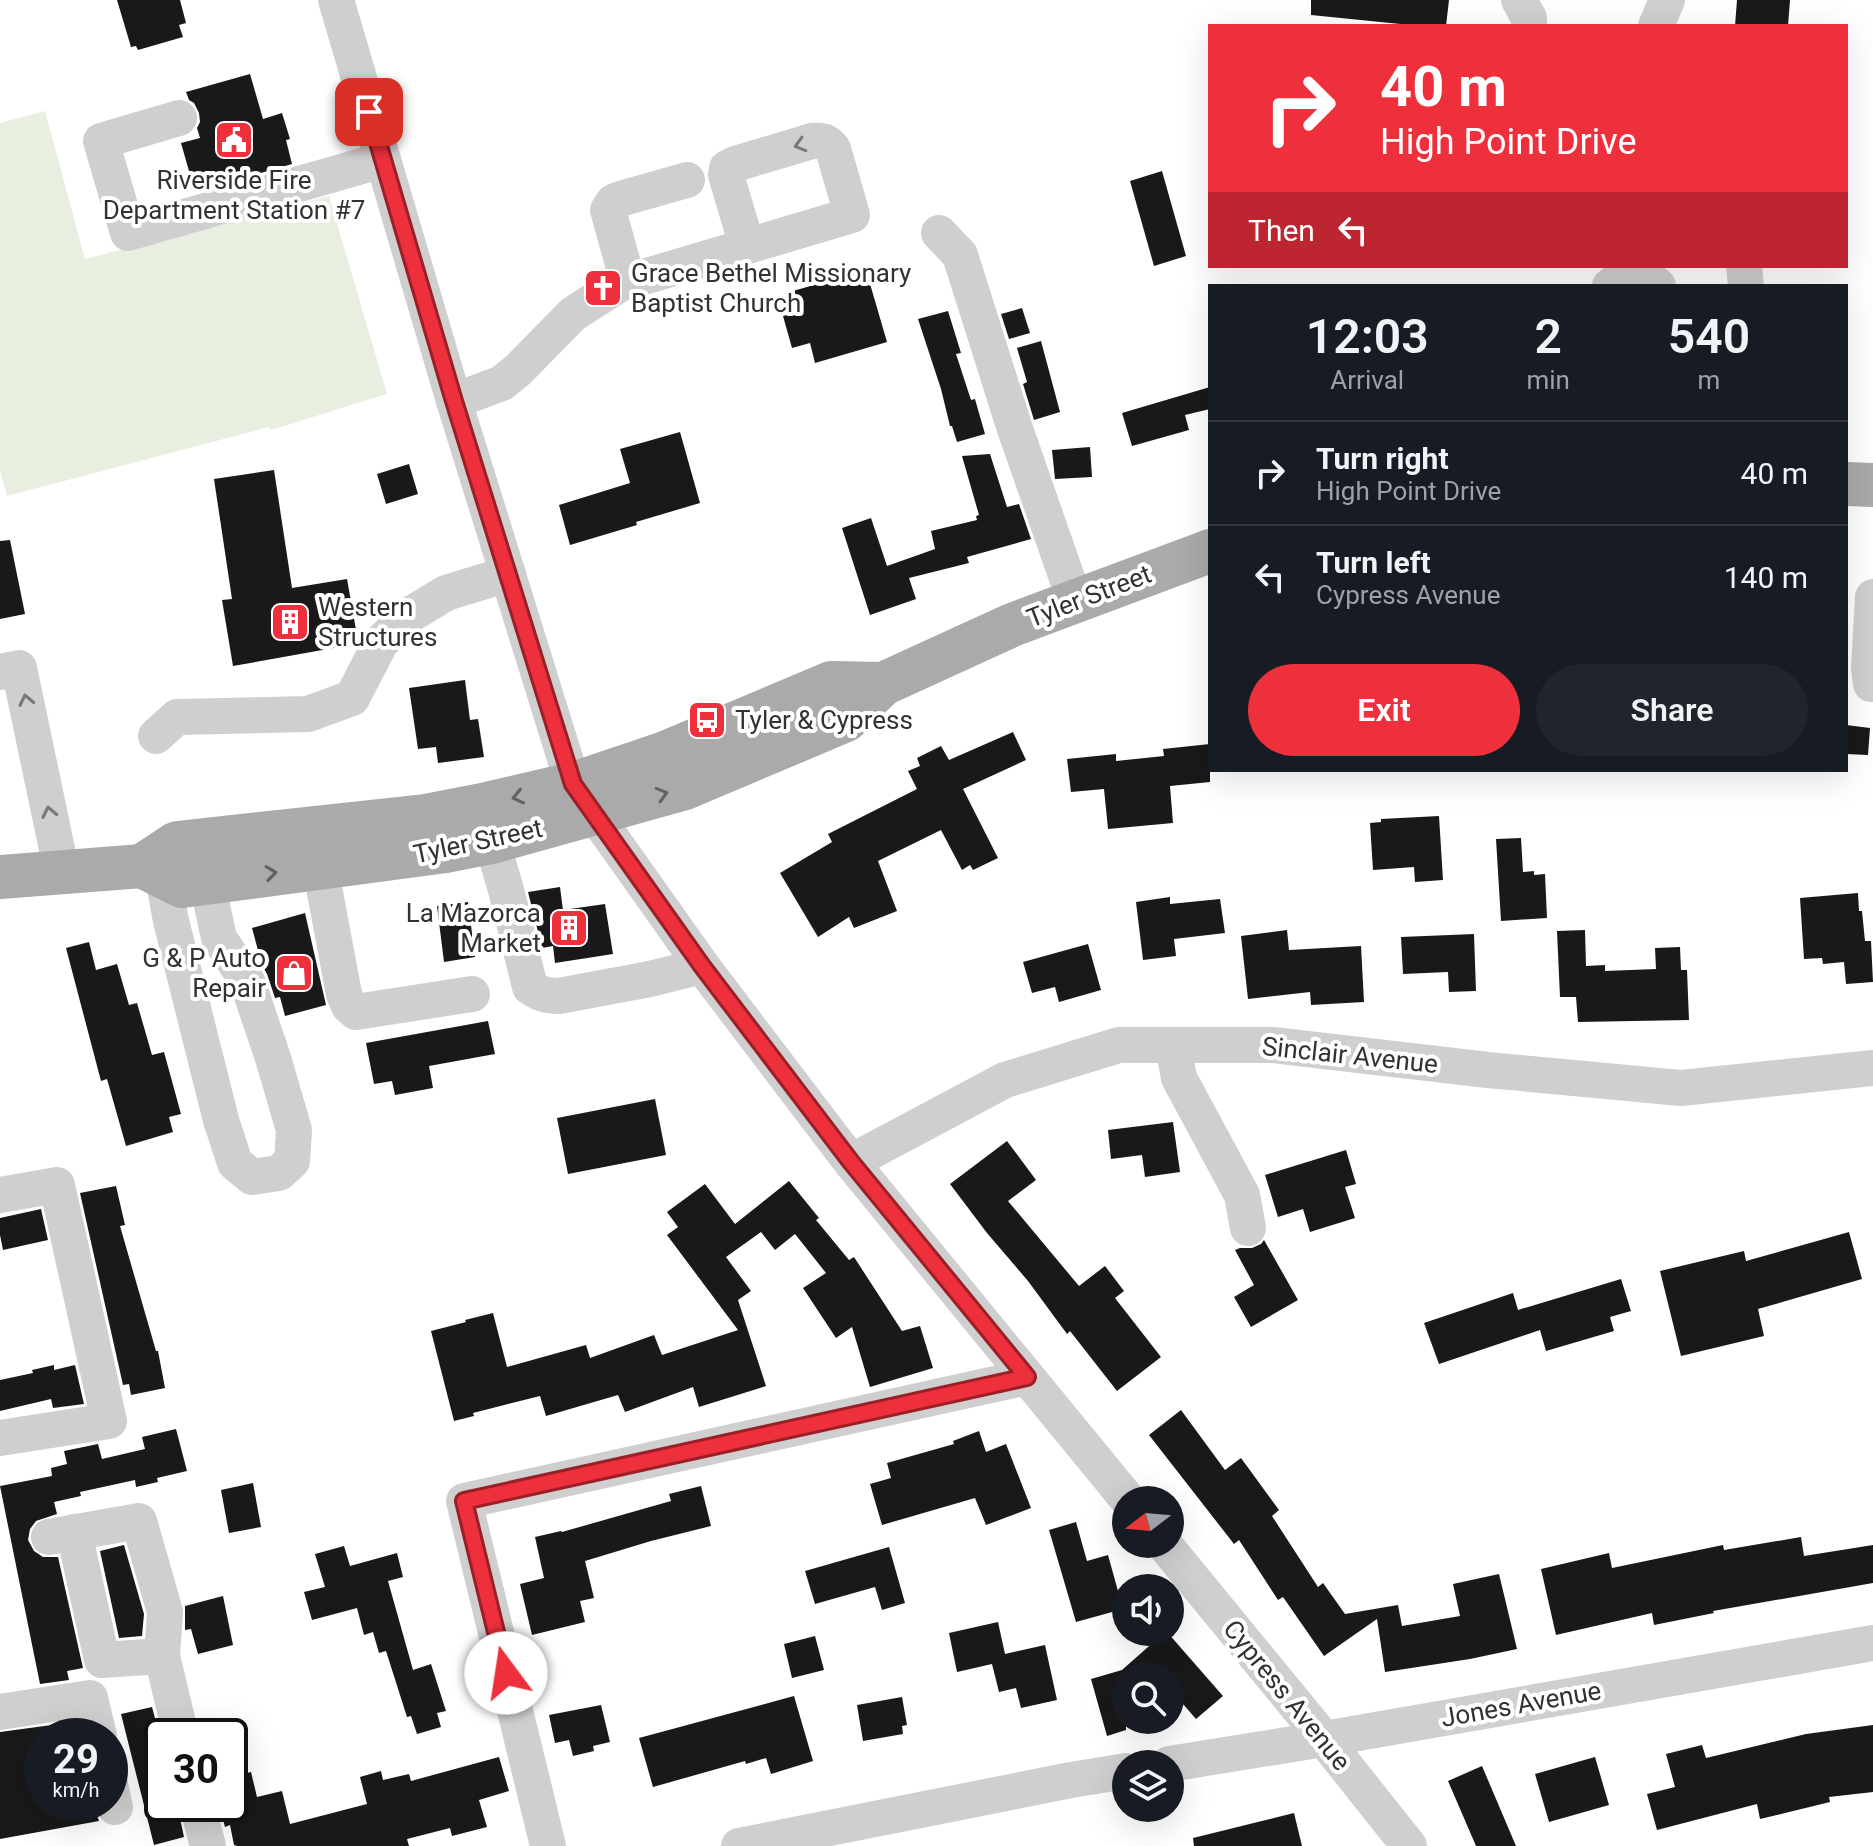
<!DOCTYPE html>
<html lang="en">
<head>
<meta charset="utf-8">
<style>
	:root { --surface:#171b24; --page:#20242c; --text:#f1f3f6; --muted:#9ea1a6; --line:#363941; --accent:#ed303c }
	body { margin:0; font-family:Roboto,sans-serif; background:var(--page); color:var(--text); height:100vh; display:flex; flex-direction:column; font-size:30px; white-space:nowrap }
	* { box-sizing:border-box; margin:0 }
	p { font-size:26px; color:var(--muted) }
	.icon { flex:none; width:44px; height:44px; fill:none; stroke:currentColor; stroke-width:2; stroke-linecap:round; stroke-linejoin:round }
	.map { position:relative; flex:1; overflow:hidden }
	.drawer { position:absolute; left:1208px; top:284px; width:640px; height:488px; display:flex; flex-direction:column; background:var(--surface); border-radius:0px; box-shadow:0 8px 32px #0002 }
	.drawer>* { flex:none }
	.guide { position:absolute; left:1208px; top:24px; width:640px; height:244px; border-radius:0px; box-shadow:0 8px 32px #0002; background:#ed303c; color:#fff; overflow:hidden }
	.needle { width:52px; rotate:254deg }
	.tools { position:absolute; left:1112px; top:1486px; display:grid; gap:16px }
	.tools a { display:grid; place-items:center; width:72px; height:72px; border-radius:50%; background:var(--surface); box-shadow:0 8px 32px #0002; font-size:40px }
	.speed { position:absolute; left:24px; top:1718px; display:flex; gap:16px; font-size:40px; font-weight:700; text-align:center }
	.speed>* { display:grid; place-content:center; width:104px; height:104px; border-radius:50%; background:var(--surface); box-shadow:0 8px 32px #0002; line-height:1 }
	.speed small { font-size:20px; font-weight:400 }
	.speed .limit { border:4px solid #111; border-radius:12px; background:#fff; color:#111 }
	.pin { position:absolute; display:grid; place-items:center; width:68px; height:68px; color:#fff; margin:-34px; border-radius:16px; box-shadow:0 4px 12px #0006 }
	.me { position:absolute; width:88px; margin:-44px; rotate:346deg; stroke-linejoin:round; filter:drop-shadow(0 0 6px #0008) }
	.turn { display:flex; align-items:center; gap:28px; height:168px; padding:0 40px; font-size:36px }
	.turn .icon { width:104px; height:104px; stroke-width:2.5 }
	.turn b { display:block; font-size:56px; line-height:68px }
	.then { display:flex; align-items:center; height:76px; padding:0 40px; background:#0003; gap:16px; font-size:30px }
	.eta { display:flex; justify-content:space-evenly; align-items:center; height:136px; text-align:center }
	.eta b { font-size:48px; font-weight:600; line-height:56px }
	.action { display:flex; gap:16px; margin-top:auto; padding:16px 40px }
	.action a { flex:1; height:92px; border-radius:48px; background:var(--accent); color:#fff; font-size:32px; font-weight:600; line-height:92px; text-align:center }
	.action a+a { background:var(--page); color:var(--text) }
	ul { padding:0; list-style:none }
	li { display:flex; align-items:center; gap:24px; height:104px; padding:0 40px; border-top:2px solid var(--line) }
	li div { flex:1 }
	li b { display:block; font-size:30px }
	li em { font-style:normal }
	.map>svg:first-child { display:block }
	.green { fill:#e8efe0 }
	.building { fill:#191919 }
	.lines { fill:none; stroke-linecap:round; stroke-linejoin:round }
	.minor { stroke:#cfcfcf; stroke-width:36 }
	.major { stroke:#aaa; stroke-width:44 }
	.oneway { stroke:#797979 }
	.oneway2 { stroke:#626262 }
	.route-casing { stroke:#9a1f27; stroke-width:20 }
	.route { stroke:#ed303c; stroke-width:14 }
	.labels { text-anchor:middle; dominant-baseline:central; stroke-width:8; stroke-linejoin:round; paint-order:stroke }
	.poi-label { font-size:26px; fill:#323232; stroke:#fff; text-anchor:start }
	.street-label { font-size:26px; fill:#323232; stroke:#fff }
</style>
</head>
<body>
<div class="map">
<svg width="1873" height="1846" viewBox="0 0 1873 1846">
	<rect width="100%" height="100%" fill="#fff"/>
	<polygon class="green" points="45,111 85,259 329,196 387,394 271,430 269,427 7,496 0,470 0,123"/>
	<g class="building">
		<polygon points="117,0 180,0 186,23 179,25 183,37 138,50 136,46 131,47"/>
		<polygon points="1311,0 1449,0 1446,26 1420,26 1311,15"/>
		<polygon points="1737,0 1790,0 1788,26 1735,26"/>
		<polygon points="250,74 263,119 282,113 290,139 286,140 292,164 195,192 181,143 200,138 197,128 200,122 199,113 194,103 189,100 186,92"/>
		<polygon points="1162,171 1186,256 1154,266 1130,181"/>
		<polygon points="866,270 887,342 815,363 810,343 792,348 783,316 799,311 793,291"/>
		<polygon points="1022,308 1030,333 1009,339 1001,314"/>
		<polygon points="948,311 961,353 956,354 971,400 975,399 985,434 957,442 952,426 950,426 941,389 918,319"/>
		<polygon points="1041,341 1060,412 1034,420 1023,384 1027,382 1017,348"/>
		<polygon points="1210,387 1210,409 1185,415 1189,430 1132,446 1122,413"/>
		<polygon points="680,432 700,503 636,522 637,525 570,545 559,505 630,483 620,449"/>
		<polygon points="1090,447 1092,477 1055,479 1052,450"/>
		<polygon points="990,454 1007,507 1019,504 1031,539 967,557 969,563 909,578 916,599 870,615 842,528 871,518 887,566 935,549 931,531 977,520 976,516 979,515 962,456"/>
		<polygon points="409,464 418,494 386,504 377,474"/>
		<polygon points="274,470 292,588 347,579 358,641 356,644 233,666 222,600 232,599 214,479"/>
		<polygon points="10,540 25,614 0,619 0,541"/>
		<polygon points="465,680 470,720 478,719 484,757 438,763 436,747 418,749 409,688"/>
		<polygon points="1846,725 1870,728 1868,755 1846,754"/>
		<polygon points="1013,732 1026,760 963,789 998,858 973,870 970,865 962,870 941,830 878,861 897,911 854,928 849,917 818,937 780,873 832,842 828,834 917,789 908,771 920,766 917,758 941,746 949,760"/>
		<polygon points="1210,744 1210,782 1170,786 1173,823 1108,829 1104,789 1071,792 1067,759 1116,754 1116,761 1164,756 1163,749"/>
		<polygon points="1439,816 1443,880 1415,882 1414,867 1373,870 1370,823 1381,822 1381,819"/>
		<polygon points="1521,838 1523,872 1534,871 1534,875 1545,874 1547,918 1501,921 1496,839"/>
		<polygon points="560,887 563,910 605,904 613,954 555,963 553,946 542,948 528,892"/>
		<polygon points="1858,893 1859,911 1862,911 1865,941 1871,941 1873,982 1846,984 1844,962 1823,964 1822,958 1804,959 1800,898"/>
		<polygon points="1170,897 1170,904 1220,899 1225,933 1174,939 1176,956 1143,960 1136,902"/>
		<polygon points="468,902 475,957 444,962 437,906"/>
		<polygon points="305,913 326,1005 285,1016 280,997 275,998 267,974 262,965 252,928"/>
		<polygon points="1287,930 1289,950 1361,946 1364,1002 1311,1005 1310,992 1248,999 1241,936"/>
		<polygon points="1585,930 1586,966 1605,965 1605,971 1656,969 1655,948 1680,947 1681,970 1687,970 1689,1020 1578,1022 1576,997 1560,997 1557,931"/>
		<polygon points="1474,934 1476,991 1449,992 1448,972 1403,974 1401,937"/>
		<polygon points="89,942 96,970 117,964 129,1005 137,1003 152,1055 164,1052 181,1114 169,1117 173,1132 126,1146 107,1079 101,1081 66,948"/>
		<polygon points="1088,944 1101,990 1059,1002 1055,987 1032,993 1023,962"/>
		<polygon points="488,1021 495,1054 429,1066 433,1088 395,1095 392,1081 374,1084 366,1043"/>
		<polygon points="655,1099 666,1155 568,1174 557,1118"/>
		<polygon points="1173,1122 1180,1172 1145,1177 1142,1155 1111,1159 1108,1130"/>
		<polygon points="1007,1141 1036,1180 1008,1201 1079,1286 1105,1266 1124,1291 1115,1298 1161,1357 1117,1391 1070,1331 1067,1334 1028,1281 987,1233 950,1184"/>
		<polygon points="1346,1150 1356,1184 1345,1187 1355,1218 1310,1232 1303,1209 1278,1217 1265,1175"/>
		<polygon points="789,1181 819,1218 816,1220 849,1260 854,1257 902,1331 920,1326 933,1368 870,1387 852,1327 836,1338 803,1288 826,1273 795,1234 775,1250 761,1232 726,1257 751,1291 738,1300 766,1386 699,1407 693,1387 625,1412 618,1395 546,1416 540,1396 473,1413 474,1416 454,1421 431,1331 466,1322 465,1320 493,1313 507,1367 586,1345 590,1358 654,1335 662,1355 738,1330 667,1235 678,1227 667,1212 705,1184 735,1224"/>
		<polygon points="116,1186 125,1225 120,1226 156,1351 158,1351 165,1388 131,1395 129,1384 123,1385 80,1193"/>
		<polygon points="41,1209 48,1240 3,1250 0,1235 0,1218"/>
		<polygon points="1849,1232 1862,1279 1758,1309 1764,1336 1681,1356 1660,1271 1744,1251 1746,1261"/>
		<polygon points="1264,1240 1298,1300 1251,1327 1234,1297 1254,1285 1235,1250 1240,1248 1252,1248 1261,1244"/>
		<polygon points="1621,1279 1631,1311 1610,1317 1614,1331 1546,1351 1540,1330 1439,1364 1424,1323 1513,1293 1518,1310"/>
		<polygon points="54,1365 54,1370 75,1365 84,1404 53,1408 51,1399 0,1411 0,1380 33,1373 32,1370"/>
		<polygon points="1181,1410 1225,1470 1241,1458 1279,1510 1272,1516 1318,1587 1323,1583 1345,1614 1398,1605 1402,1626 1460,1616 1453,1584 1499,1574 1517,1649 1470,1659 1385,1672 1377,1619 1324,1656 1283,1597 1278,1600 1239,1540 1234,1544 1149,1435"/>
		<polygon points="176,1429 187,1471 157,1478 158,1482 136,1487 135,1480 80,1492 81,1496 54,1502 57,1514 36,1521 30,1529 28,1540 34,1551 43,1557 58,1557 83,1668 67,1671 69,1680 40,1684 0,1486 52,1476 51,1468 67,1464 64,1451 98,1444 102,1459 145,1449 142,1437"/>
		<polygon points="979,1431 986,1452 1006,1444 1031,1508 986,1525 975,1498 882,1525 870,1484 891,1478 887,1463 954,1444 953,1441"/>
		<polygon points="253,1483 261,1527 229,1533 221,1490"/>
		<polygon points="701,1486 711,1526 651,1541 585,1561 594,1598 580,1601 585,1622 532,1635 520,1584 544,1578 535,1537 561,1531 562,1532 671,1501 669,1494"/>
		<polygon points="1076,1522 1087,1561 1108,1555 1123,1609 1076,1622 1049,1530"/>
		<polygon points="1801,1537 1804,1556 1873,1545 1873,1583 1713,1611 1714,1613 1654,1625 1652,1613 1556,1635 1541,1569 1609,1553 1612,1568 1723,1545 1724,1550"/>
		<polygon points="124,1545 144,1614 142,1636 119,1638 100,1551"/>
		<polygon points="344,1546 350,1566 397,1553 403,1577 388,1581 413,1670 431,1664 446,1711 437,1713 441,1727 417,1734 411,1716 407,1717 386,1651 379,1653 373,1632 364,1635 357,1608 312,1620 304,1592 325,1587 315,1554"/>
		<polygon points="889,1547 905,1603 882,1610 875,1587 815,1604 805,1571"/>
		<polygon points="223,1596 233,1645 198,1654 191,1629 185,1630 185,1606"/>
		<polygon points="998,1622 1005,1654 1045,1645 1057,1700 1021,1708 1016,1688 999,1692 992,1664 957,1672 949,1633"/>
		<polygon points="1165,1632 1167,1632 1223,1696 1196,1719 1170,1689 1170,1676 1126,1676 1126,1730 1107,1736 1091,1679 1122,1670"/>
		<polygon points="815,1636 824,1670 792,1678 784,1644"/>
		<polygon points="794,1696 813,1761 771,1774 766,1758 746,1764 745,1761 653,1787 639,1738"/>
		<polygon points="902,1697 907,1725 902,1726 903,1734 863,1741 857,1705"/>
		<polygon points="601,1705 610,1742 593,1746 594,1751 573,1756 569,1740 555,1743 549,1715"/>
		<polygon points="152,1707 162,1744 162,1804 177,1804 184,1837 154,1845 121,1714"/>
		<polygon points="74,1722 77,1736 42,1736 42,1804 93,1804 99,1821 0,1839 0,1732"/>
		<polygon points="1873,1725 1873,1792 1829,1797 1830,1802 1760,1819 1757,1804 1657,1830 1647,1794 1675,1787 1666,1754 1702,1745 1706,1758 1806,1734"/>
		<polygon points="499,1757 509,1791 479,1800 487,1827 452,1836 450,1828 407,1839 409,1846 237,1846 234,1845 230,1825 225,1827 219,1804 230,1804 230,1777 251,1772 257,1797 282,1791 290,1824 367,1804 360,1777 381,1771 383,1780 409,1774 411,1781"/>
		<polygon points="1595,1757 1609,1805 1549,1822 1535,1774"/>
		<polygon points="1482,1766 1516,1846 1476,1846 1448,1781"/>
		<polygon points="1294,1813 1302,1846 1194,1846 1193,1838"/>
	</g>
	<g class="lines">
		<g class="minor">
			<polyline points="336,0 454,401 573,784 702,966 851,1162 1128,1500"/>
			<polyline points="1519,0 1529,18 1529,26"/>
			<polyline points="1656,26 1667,0"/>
			<polyline points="179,118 101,141 128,233 383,160"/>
			<polyline points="939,233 960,255 1014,426 1075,601"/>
			<polyline points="1744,266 1746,286"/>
			<polyline points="628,282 608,210 613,202 620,199 687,180"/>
			<path d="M1610,286L1625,275C1637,276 1650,277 1658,286"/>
			<path d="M454,401L502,383L518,370L573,314L620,284L852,215L833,149C827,141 822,140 812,141L735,164L727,168L726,175L747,246"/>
			<polyline points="0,672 19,668 62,873"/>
			<polyline points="1871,684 1869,668 1873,597"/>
			<polyline points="156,736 177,717 308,714 352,698 381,642 408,616 446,593 508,574"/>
			<path d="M492,842L506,890L530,987C540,994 547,996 559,996L650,979L702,966"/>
			<polyline points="320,866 344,994 349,1006 356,1012 472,994"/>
			<polyline points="163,877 171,921 221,1120 235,1163 252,1177 279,1173 292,1161 294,1130 273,1058 247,981 219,938 207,882"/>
			<polyline points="1173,1045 1179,1078 1242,1195 1248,1228"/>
			<polyline points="851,1162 1005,1080 1119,1045 1273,1045 1488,1070 1681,1088 1873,1068"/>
			<polyline points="0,1195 57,1185 109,1421 0,1438"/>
			<polyline points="74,1532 102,1660 162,1656"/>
			<polyline points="49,1537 139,1521 165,1612 162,1656 181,1736"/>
			<polyline points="1164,1544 1324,1739 1409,1846"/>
			<polyline points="0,1712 90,1698 99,1736"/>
			<polyline points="1169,1764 1324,1739 1873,1643"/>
			<polyline points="110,1784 115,1807"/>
			<polyline points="197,1804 208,1846"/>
			<polyline points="548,1846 464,1501 1027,1377"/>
			<polyline points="739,1846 1071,1780 1126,1771"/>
		</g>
		<g class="major">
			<polyline points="1846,484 1873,485"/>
			<polyline points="142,866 182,886 446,851 492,842 685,788 846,720 883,684 1012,625 1210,551"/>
			<polyline points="0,877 142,866 177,843 425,816 487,804 573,784 665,753 831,683 883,684"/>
		</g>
	</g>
	<defs><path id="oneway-chevron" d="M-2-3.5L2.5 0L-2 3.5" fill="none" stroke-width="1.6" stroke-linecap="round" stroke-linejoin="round" transform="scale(2)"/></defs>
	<g class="oneway">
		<use href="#oneway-chevron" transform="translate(800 145) rotate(164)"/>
		<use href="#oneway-chevron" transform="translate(26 700) rotate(-102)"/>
		<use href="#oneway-chevron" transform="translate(49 812) rotate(-102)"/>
	</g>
	<g class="oneway2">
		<use href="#oneway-chevron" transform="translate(662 794) rotate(-16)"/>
		<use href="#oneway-chevron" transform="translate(518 797) rotate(167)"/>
		<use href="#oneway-chevron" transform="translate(271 873) rotate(-8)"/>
	</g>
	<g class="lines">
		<g class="route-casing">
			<polyline id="route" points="369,112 454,401 573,784 702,966 851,1162 1027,1377 464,1501 506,1673"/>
		</g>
		<use href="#route" class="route"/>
	</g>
	<defs>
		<g id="civic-square" transform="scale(2)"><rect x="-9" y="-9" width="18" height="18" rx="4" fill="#ed303c" stroke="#fff"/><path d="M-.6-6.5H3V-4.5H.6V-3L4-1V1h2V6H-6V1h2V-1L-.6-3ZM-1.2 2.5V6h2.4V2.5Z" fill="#fff"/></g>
		<g id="church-square" transform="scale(2)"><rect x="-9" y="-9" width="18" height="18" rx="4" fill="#ed303c" stroke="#fff"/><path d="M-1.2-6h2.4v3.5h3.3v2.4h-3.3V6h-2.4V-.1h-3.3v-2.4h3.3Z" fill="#fff"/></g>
		<g id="building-square" transform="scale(2)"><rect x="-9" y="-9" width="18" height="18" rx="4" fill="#ed303c" stroke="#fff"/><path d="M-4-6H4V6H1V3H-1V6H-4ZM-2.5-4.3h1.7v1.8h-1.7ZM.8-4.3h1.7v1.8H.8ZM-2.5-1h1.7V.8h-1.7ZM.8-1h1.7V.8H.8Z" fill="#fff"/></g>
		<g id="bus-square" transform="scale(2)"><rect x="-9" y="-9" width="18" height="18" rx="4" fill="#ed303c" stroke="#fff"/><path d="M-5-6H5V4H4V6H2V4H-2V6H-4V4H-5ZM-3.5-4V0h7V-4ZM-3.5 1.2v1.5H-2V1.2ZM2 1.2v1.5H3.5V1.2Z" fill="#fff"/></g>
		<g id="shop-square" transform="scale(2)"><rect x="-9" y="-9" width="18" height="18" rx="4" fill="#ed303c" stroke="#fff"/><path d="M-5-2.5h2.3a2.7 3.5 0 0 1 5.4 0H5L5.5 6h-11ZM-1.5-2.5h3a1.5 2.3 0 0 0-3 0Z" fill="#fff"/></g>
	</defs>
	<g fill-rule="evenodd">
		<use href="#civic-square" x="234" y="140"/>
		<use href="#church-square" x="603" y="288"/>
		<use href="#building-square" x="290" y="622"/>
		<use href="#bus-square" x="707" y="720"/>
		<use href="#building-square" x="569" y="928"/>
		<use href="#shop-square" x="294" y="973"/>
	</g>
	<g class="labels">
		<g class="poi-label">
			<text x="234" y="180" text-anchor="middle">Riverside Fire<tspan x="234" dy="30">Department Station #7</tspan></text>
			<text x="631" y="273">Grace Bethel Missionary<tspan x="631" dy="30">Baptist Church</tspan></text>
			<text x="318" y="607">Western<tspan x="318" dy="30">Structures</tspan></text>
			<text x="735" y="720">Tyler &amp; Cypress</text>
			<text x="541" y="913" text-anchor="end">La Mazorca<tspan x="541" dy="30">Market</tspan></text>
			<text x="266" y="958" text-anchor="end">G &amp; P Auto<tspan x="266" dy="30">Repair</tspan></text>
		</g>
		<g class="street-label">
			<text transform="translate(1089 596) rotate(-21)">Tyler Street</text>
			<text transform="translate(478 841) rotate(-12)">Tyler Street</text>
			<text transform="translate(1350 1055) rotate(6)">Sinclair Avenue</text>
			<text transform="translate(1287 1695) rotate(51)">Cypress Avenue</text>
			<text transform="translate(1521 1704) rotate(-10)">Jones Avenue</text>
		</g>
	</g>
</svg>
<div class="tools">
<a><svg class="needle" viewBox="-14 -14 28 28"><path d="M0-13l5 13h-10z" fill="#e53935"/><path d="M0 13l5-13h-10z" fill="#9ea1a6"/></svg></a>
<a><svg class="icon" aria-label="sound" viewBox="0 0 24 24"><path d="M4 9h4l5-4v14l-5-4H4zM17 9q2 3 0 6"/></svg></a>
<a><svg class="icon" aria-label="search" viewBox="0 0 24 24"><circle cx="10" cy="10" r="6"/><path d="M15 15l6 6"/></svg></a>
<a><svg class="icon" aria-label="layers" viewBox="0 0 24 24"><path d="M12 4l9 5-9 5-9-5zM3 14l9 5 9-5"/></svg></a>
</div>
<div class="speed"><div>29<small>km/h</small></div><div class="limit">30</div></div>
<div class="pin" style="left:369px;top:112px;background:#d93025"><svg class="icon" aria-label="arrive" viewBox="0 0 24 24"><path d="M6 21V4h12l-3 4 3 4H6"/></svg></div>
<svg class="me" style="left:506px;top:1673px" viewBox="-20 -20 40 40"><circle r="19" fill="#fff"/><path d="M0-13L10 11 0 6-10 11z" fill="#ed303c"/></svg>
<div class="guide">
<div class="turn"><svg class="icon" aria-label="right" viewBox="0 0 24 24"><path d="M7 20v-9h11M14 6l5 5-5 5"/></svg><div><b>40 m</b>High Point Drive</div></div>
<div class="then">Then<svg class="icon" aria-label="left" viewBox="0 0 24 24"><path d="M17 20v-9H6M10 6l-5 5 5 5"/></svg></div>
</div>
<section class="drawer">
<div class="eta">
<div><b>12:03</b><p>Arrival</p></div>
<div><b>2</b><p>min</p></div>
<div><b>540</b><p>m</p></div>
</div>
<ul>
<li><svg class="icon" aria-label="right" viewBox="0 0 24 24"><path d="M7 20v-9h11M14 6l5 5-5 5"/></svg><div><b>Turn right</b><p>High Point Drive</p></div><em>40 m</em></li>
<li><svg class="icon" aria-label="left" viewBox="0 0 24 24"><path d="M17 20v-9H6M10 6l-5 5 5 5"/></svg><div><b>Turn left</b><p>Cypress Avenue</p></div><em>140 m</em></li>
</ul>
<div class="action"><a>Exit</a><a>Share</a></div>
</section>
</div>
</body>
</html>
